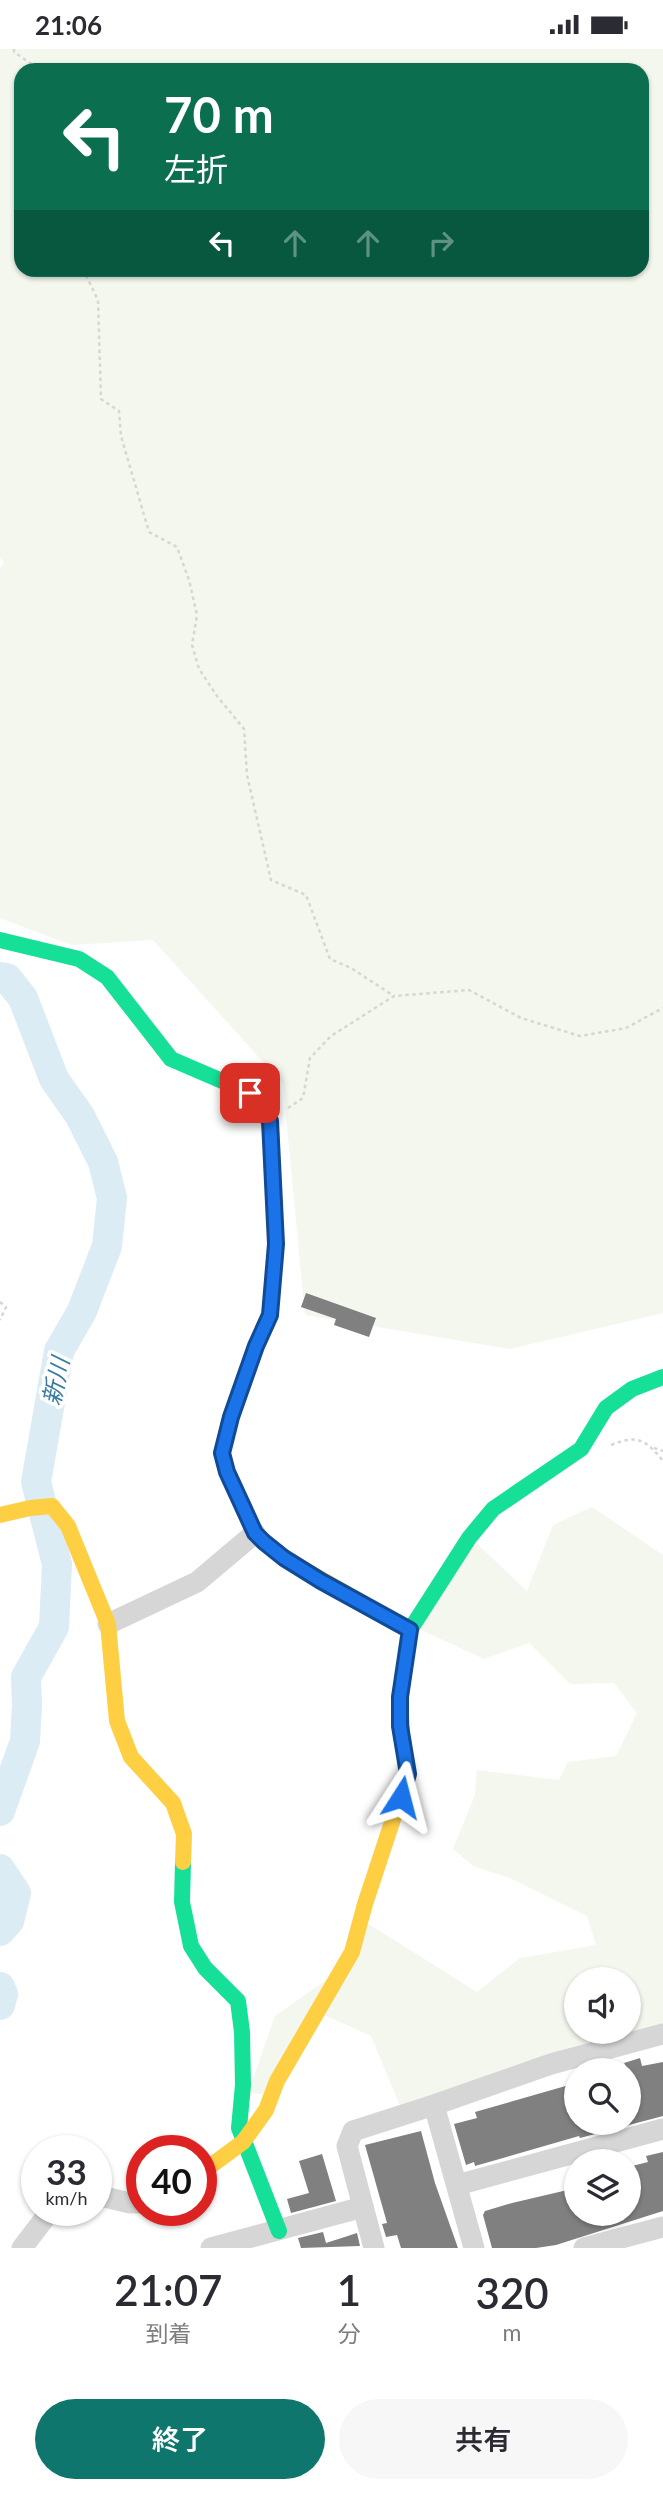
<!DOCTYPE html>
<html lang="ja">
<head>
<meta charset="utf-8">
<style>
	:root { --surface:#fff; --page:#f7f7f7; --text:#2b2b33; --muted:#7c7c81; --accent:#0f766e }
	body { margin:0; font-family:Lato,"Noto Sans JP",sans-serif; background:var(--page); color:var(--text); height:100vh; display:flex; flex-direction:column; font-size:26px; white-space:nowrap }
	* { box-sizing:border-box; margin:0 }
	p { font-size:23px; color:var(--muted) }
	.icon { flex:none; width:38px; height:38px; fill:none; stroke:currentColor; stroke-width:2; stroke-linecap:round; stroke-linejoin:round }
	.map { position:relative; height:2199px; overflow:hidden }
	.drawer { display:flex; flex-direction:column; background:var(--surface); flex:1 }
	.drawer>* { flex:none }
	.top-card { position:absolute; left:14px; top:14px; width:635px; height:214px; border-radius:21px; box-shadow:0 2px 5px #0004; background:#0b6e4f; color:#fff; overflow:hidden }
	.controls { position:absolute; left:564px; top:1918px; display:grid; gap:14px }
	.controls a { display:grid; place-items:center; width:77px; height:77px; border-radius:50%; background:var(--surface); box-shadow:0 2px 5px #0004; font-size:35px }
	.speed { position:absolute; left:21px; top:2086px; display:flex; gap:14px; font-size:35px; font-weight:700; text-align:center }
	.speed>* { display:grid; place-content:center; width:91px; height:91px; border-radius:50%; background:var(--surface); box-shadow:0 2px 5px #0004; line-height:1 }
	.speed small { font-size:18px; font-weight:400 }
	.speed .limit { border:10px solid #d22; background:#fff; color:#111 }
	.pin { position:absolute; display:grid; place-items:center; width:60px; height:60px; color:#fff; margin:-30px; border-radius:14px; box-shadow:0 4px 10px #0006 }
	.me { position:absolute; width:77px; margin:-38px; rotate:9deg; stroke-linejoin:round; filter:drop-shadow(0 0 5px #0008) }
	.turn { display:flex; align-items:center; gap:24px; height:147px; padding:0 35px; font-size:32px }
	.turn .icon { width:91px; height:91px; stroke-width:2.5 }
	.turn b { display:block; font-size:49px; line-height:60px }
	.lanes { display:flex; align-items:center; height:66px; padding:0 35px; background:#0003; justify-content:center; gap:35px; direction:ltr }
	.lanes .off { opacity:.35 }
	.eta { display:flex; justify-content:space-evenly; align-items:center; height:119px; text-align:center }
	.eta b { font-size:42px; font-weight:600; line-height:49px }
	.button { display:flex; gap:14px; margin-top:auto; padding:14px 35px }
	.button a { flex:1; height:80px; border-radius:42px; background:var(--accent); color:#fff; font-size:28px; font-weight:600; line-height:80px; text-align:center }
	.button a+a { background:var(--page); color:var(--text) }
	.status { display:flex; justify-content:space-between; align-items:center; height:49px; padding:0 35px; background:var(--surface); direction:ltr }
	.status svg { height:19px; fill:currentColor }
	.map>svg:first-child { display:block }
	.green { fill:#f3f7ee; fill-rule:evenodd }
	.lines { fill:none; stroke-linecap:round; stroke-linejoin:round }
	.river { stroke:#dbecf5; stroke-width:30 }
	.building { fill:#808080 }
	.path { stroke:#d6d6d6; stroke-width:2.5; stroke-dasharray:3.5 3.5; stroke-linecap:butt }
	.street { stroke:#d6d6d6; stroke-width:21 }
	.fast { stroke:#16e098; stroke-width:16 }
	.slow { stroke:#ffcf43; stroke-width:16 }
	.jam { stroke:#f24e42; stroke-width:16 }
	.route-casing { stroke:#114b97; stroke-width:18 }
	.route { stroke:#1a73e8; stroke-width:12 }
	.labels { text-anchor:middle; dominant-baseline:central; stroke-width:7; stroke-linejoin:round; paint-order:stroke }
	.water-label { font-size:24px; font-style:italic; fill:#377b9e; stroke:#fff }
</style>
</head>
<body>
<div class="status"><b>21:06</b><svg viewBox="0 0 49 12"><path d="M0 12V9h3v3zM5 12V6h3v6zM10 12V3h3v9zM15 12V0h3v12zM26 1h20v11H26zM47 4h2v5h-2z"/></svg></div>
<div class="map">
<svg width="663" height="2199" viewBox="0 0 663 2199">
	<rect width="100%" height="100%" fill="#fff"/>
	<g class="green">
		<path d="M0,0H663V1264L510,1300L305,1266L283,1035L153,891L71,896L0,869V520L4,513L0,509ZM21,21H642V220H21Z"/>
		<path d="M592,1458L663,1506V1978L401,2059L371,1987L320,1964L364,1872L477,1943L520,1909L596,1896L587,1867L512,1830L473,1817L453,1800L475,1746L477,1721L559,1731L568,1713L616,1707L637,1664L614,1634L570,1635L529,1594L484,1610L417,1579L473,1491L527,1542L553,1476ZM576,1930H628V1983H576Z"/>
		<polygon points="332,1927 273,2046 248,2044 275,1967"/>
	</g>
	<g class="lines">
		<g class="river">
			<polyline points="0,928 7,929 23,949 54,1030 80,1067 103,1113 112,1149 107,1197 82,1262 59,1302 36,1433 57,1515 54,1578 26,1628 27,1655 25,1692 0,1762"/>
			<polyline points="0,1820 16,1844 9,1872 0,1882"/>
			<polyline points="0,1938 3,1945 0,1956"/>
		</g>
	</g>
	<g class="building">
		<polygon points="306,1244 376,1269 369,1288 334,1276 336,1270 301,1258"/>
		<polygon points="640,2009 642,2017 663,2013 663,2067 580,2089 579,2087 475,2117 474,2113 466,2116 454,2075 477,2069 475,2063 576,2034 576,2074 628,2074 628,2021 624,2014"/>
		<polygon points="421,2082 435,2134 458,2199 401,2199 397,2186 386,2188 382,2175 387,2174 365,2096"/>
		<polygon points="663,2103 663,2162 556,2196 536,2199 492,2199 483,2166 485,2162 512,2154 576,2139 576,2165 628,2165 628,2118 648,2113 646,2107"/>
		<polygon points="322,2105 336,2152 291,2164 287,2150 309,2144 299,2112"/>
		<polygon points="323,2183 326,2194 357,2184 360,2197 301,2199 298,2189"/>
	</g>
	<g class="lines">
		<g class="path">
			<polyline points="14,0 14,3 40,21"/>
			<polyline points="83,220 98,251 101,350 119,362 121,387 149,483 177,498 189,531 197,566 192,596 199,620 217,647 244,680 247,726 271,831 306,846 330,910 351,919 394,947"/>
			<polyline points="288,1059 303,1049 310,1009 331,987 394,947 469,941 521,969 580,987 626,979 663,959"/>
			<polyline points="0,1253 6,1258 0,1271"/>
			<path d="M611,1396C638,1385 646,1391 663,1412"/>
			<polyline points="654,1399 663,1402"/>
		</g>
		<g class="street">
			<polyline points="108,1575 197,1533 255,1484"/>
			<polyline points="434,2056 474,2199"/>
			<polyline points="457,2136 663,2080"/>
			<polyline points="96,2146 130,2154 142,2154"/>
			<polyline points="22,2199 51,2161"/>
			<polyline points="211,2199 363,2158"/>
			<polyline points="374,2199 347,2097 353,2082 434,2056 551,2015 663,1985"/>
			<polyline points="584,2199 663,2178"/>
		</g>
		<g class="fast">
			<polyline points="0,891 79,910 107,928 171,1010 250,1044 270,1072"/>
			<polyline points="402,1686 400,1648 410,1581 469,1489 493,1460 581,1400 606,1359 632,1340 663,1328"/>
			<polyline points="183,1813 182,1853 191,1897 205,1919 238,1952 242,1983 243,2036 239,2079 279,2182"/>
		</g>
		<g class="slow">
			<polyline points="230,1371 222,1404 227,1423 255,1484 284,1509 410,1581"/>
			<polyline points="0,1466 30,1459 52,1457 68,1477 108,1575 117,1672 131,1708 173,1754 184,1785 183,1813"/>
			<polyline points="201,2124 243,2093 266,2061 277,2032 352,1903 365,1855 408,1725 402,1686"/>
		</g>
		<polyline class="jam" points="230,1371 256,1297 270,1266 276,1195 270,1072"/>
	</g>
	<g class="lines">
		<g class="route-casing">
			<polyline id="route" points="250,1044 270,1072 276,1195 270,1266 256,1297 231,1368 222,1404 227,1423 255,1484 264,1493 284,1509 321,1532 410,1581 400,1648 400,1677 408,1725 401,1748"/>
		</g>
		<use href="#route" class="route"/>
	</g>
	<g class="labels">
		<g class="water-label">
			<text transform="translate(55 1332) rotate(-78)">新川</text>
		</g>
	</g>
</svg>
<div class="controls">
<a><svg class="icon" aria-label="sound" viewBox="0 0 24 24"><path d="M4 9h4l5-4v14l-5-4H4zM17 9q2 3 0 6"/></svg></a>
<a><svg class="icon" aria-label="search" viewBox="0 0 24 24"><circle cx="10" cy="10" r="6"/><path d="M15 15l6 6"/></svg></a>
<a><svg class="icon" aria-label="layers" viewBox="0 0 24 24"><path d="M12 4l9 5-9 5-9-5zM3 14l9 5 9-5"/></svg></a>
</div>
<div class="speed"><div>33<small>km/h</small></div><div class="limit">40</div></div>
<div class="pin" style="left:250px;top:1044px;background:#d93025"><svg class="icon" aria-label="arrive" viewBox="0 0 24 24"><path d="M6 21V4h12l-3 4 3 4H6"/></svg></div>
<svg class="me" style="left:401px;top:1748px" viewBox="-20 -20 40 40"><path d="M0-17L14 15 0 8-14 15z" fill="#1a73e8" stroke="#fff" stroke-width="4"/></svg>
<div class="top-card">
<div class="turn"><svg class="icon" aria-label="left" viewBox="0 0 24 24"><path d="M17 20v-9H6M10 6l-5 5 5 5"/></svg><div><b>70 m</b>左折</div></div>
<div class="lanes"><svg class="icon" aria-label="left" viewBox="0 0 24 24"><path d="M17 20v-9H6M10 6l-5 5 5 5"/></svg><svg class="icon off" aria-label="ahead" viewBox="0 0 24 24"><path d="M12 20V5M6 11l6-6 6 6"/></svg><svg class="icon off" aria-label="ahead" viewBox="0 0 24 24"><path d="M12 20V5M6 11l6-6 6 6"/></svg><svg class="icon off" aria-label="right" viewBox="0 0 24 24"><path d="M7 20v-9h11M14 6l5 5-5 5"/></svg></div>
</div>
</div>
<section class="drawer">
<div class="eta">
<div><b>21:07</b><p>到着</p></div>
<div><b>1</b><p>分</p></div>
<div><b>320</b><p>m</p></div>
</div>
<div class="button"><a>終了</a><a>共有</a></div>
</section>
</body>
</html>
